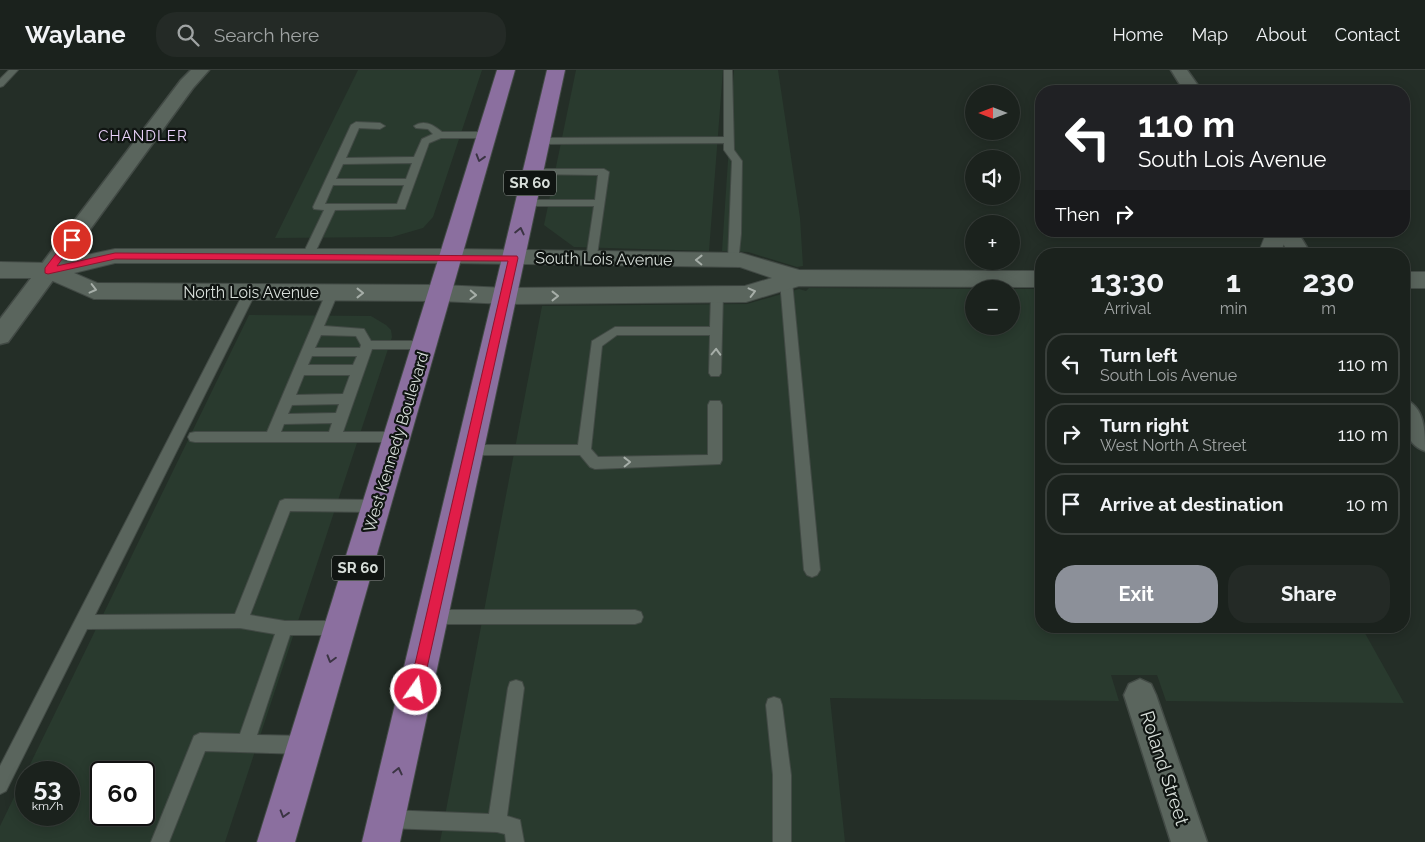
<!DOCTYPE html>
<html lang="en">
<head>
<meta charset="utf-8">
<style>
	:root { --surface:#1b221d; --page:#242a26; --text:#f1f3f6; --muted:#a0a4a4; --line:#393f3b; --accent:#8c9099 }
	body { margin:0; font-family:Raleway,sans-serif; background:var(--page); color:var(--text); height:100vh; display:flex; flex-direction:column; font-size:19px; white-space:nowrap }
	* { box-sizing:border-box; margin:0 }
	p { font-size:16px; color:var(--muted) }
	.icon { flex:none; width:28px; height:28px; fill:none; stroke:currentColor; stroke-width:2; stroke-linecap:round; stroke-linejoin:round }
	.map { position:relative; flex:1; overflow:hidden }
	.panel { position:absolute; left:1035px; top:178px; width:375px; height:385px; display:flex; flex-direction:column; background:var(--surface); border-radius:20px; box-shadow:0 2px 12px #0003,0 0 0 1px var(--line) }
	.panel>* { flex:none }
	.banner { position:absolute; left:1035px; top:15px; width:375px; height:152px; border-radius:20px; box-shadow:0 2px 12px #0003,0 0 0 1px var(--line); background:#202124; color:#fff; overflow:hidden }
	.needle { width:32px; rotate:270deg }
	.tools { position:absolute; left:965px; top:15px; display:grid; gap:10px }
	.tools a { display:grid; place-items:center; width:55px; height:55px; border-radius:50%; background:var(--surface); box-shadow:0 2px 12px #0003,0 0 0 1px var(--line); font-size:25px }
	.speed { position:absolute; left:15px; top:691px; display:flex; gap:10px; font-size:25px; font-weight:700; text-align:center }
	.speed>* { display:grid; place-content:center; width:65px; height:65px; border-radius:50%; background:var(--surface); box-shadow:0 2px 12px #0003,0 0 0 1px var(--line); line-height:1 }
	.speed small { font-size:12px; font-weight:400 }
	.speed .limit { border:2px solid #111; border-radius:8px; background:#fff; color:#111 }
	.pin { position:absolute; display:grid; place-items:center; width:42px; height:42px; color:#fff; margin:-21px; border:2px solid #fff; border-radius:50%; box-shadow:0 1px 5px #0007 }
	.me { position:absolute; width:55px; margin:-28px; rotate:13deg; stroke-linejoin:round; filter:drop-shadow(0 0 4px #0008) }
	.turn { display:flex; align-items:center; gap:18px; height:105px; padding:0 20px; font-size:22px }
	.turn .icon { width:65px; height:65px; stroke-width:2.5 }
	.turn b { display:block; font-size:35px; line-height:42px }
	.then { display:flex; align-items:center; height:48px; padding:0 20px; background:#0003; gap:10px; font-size:19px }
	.eta { display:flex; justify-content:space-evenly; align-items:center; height:85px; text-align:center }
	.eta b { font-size:30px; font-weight:700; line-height:35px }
	.primary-button { display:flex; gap:10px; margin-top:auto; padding:10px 20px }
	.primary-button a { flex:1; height:58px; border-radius:20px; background:var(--accent); color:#fff; font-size:20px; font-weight:700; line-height:58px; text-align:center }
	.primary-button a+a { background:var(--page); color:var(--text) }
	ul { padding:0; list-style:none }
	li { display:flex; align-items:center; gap:15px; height:62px; margin:0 10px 8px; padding:0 10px; border:2px solid var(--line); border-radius:20px }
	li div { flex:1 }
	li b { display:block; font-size:19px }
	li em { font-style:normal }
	header { display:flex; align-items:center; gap:30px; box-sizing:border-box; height:70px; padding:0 25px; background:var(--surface); border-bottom:1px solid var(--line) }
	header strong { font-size:24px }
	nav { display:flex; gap:28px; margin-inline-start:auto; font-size:18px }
	.search { width:350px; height:45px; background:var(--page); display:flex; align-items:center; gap:12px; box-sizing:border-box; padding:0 18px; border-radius:20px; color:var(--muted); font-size:19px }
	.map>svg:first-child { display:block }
	.built { fill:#293a2e; fill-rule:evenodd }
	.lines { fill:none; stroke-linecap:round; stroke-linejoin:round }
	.service-casing { stroke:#424a45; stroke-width:2 }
	.minor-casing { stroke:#424a45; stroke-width:3 }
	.tertiary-casing { stroke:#424a45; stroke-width:2 }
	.primary-casing { stroke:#424a45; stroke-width:2 }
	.service { fill:#5a655d; fill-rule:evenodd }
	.minor { fill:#5a655d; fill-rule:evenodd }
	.tertiary { fill:#5a655d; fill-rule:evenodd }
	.primary { fill:#8b6f9f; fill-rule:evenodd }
	.oneway { stroke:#3b3443 }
	.oneway2 { stroke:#a6aea8 }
	.route { fill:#e11d48; stroke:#92132f }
	.labels { text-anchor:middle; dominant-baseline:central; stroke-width:4.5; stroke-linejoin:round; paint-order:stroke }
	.far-neighbourhood-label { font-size:15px; letter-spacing:1px; fill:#e9d1f9; stroke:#101512 }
	.shield { fill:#101512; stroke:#9ca29e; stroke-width:1 }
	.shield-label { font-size:15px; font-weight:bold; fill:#d8dfda }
	.street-label { font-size:16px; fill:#d8dfda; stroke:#101512 }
	.near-street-label { font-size:19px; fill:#d8dfda; stroke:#101512 }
</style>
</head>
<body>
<header>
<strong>Waylane</strong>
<div class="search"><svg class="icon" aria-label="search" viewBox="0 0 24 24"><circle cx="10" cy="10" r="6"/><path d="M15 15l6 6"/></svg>Search here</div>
<nav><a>Home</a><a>Map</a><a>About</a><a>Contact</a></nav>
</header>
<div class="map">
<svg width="1425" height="772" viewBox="0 0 1425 772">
	<rect width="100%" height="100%" fill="#242e27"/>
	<g class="built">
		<polygon points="358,0 482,0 433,147 423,158 392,167 275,168"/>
		<polygon points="576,0 723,0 709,181 574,177 544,155"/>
		<polygon points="734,0 778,0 800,148 803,196 797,197 748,182 722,181"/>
		<path d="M809,218L1041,219V556H1361L1404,633L1166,631L1157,605H1111L1119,631L830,628L845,772H440L542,236L747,234L799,219L806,221ZM974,219H1011V256H974Z"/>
		<path d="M249,245L371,246L386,255L391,260L392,267L225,772H0V756ZM26,702H69V745H26ZM101,702H144V745H101Z"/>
	</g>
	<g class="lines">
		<g class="service-casing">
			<g id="service">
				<polygon points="9,0 18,0 3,16 0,17 0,9"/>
				<polygon points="724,0 732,0 734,80 742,91 741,164 738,193 734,194 728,190 732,91 724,80 724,73 540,74 535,71 540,68 724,67"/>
				<path d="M356,52L380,53L385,56L380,59L359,58L346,88L414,87L422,69L433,64L428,59L416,58L414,56C424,49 434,55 442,62H487L492,65L487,68H441L429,73L405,139L335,140L312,189H304L302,186L324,140L314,139L313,137L351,55ZM412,93L406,109H336L343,94ZM333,115H404L397,134H325Z"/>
				<polygon points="533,99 604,99 609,102 596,192 588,192 586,189 594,136 526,136 521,133 526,130 595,130 598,105 529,104 528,102"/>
				<polygon points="786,207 792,211 820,500 817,505 812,507 807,505 804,500 780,211"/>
				<polygon points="250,218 256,222 95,545 235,544 280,431 285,429 376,430 381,432 383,436 381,440 376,442 290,441 250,545 285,551 340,551 346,553 348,558 346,563 340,565 290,565 257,665 304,666 310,669 313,675 310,681 304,684 205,681 169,772 151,772 194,666 200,663 240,664 275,564 240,558 87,559 6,721 0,724 0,696 244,222"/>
				<path d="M332,219L338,223L324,256L364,259L371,271H424L430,275L424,279H372L343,362H397L402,363L404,367L402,371L397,372H195L190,371L188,367L190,363L195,362H267L326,223ZM321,265L356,266L361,275L360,278H315ZM312,286H357L353,295H308ZM304,305H350L343,324L296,325ZM339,334L336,343L288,344L292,335ZM332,353L329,362H281L284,354Z"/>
				<polygon points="717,220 723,224 721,303 719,306 711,306 709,303 710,265 617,265 602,276 591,379 598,387 708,385 708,335 710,331 720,331 722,335 722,390 720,394 595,399 590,397 580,385 472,385 467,384 465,380 467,376 472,375 578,375 592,271 615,257 710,257 711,224"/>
				<polygon points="433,540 635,540 641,542 643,547 641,552 635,554 433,554 427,552 425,547 427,542"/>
				<polygon points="516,610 522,612 524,618 507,746 520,750 524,772 506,772 505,764 497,762 387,758 381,755 378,749 381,743 387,740 489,744 508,618 510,612"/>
				<polygon points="774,627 780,629 782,635 791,705 791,772 773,772 773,705 766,635 768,629"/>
			</g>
		</g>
		<g class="minor-casing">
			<g id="minor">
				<polygon points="191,0 209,0 193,18 8,272 0,274 0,249 181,10"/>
				<polygon points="1171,0 1187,0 1202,21 1184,21"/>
				<polygon points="1276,161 1297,161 1311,184 1289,184"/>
				<path d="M1404,329C1425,337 1425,361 1425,381C1403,374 1403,349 1404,329Z"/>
				<polygon points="1140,609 1151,614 1156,625 1207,772 1171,772 1124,625 1129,614"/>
			</g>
		</g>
		<g class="tertiary-casing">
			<g id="tertiary">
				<polygon points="1267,161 1289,161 1280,184 1258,184"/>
				<path d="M115,179H451L741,183L799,200L1041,201V217L799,216L746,232L506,234L440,231L94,229L46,208H0V192L49,193ZM115,193H451L740,197L772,208L745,216L506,218L440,215L97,213L74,203Z"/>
				<rect x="1404" y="202" width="21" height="16"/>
			</g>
		</g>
		<g class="primary-casing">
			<g id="primary">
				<polygon points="497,0 515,0 295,772 257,772"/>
				<polygon points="547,0 565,0 400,772 362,772"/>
			</g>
		</g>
		<use href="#service" class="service"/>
		<use href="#minor" class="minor"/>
		<use href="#tertiary" class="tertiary"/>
		<use href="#primary" class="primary"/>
	</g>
	<defs><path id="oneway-chevron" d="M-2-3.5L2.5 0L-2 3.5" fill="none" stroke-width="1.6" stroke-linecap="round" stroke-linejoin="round" transform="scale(1.25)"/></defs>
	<g class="oneway">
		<use href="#oneway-chevron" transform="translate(480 88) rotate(107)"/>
		<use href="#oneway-chevron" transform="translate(520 161) rotate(-77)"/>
		<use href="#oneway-chevron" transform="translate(331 589) rotate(106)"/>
		<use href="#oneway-chevron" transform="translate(398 701) rotate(-77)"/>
		<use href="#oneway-chevron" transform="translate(284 744) rotate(107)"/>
	</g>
	<g class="oneway2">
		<use href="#oneway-chevron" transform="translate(699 190) rotate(-179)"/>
		<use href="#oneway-chevron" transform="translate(93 219) rotate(14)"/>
		<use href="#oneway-chevron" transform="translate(752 222) rotate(-14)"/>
		<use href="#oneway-chevron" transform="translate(360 223)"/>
		<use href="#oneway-chevron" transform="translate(473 225) rotate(2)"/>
		<use href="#oneway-chevron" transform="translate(555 226)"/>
		<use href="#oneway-chevron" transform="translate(716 282) rotate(-88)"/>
		<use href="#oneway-chevron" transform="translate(627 392) rotate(-1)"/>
	</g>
	<polygon class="route" points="72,167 76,170 57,196 115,183 517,186 518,188 421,625 416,627 411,625 409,620 508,191 115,189 48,204 45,203 45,198 68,168"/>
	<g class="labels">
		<g class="far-neighbourhood-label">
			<text x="143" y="66">CHANDLER</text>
		</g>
		<g class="shield">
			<rect x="504" y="100.5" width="52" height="25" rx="4"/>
			<rect x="332" y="485.5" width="52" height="25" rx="4"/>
		</g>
		<g class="shield-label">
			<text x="530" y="113">SR 60</text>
			<text x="358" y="498">SR 60</text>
		</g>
		<g class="street-label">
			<text transform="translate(604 189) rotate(1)">South Lois Avenue</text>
			<text x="251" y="222">North Lois Avenue</text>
			<text transform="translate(396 372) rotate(-73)">West Kennedy Boulevard</text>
		</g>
		<g class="near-street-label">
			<text transform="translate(1165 698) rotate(72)">Roland Street</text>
		</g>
	</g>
</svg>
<div class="tools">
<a><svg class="needle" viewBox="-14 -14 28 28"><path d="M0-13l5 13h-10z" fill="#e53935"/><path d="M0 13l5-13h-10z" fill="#a0a4a4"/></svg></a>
<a><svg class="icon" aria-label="sound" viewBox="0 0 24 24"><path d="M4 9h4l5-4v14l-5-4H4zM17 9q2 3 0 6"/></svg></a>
<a>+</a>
<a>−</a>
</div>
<div class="speed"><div>53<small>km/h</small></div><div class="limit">60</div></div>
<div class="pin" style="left:72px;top:170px;background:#d93025"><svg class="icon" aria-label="arrive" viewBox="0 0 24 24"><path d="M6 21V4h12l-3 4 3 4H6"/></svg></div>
<svg class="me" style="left:416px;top:620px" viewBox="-20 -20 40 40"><circle r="17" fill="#e11d48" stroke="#fff" stroke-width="3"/><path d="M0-11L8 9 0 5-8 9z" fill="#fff"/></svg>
<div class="banner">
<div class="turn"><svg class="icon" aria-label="left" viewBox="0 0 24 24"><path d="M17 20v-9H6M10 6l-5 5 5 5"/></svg><div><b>110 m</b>South Lois Avenue</div></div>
<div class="then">Then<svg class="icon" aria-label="right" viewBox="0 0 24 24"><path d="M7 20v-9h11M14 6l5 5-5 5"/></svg></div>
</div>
<section class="panel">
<div class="eta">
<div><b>13:30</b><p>Arrival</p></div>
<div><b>1</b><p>min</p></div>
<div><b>230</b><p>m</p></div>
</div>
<ul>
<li><svg class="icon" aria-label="left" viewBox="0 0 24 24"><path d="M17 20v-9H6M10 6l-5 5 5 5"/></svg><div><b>Turn left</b><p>South Lois Avenue</p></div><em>110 m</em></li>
<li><svg class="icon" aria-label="right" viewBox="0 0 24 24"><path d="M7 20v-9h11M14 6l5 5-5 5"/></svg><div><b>Turn right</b><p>West North A Street</p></div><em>110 m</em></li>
<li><svg class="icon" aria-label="arrive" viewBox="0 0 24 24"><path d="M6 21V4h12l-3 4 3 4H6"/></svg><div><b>Arrive at destination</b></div><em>10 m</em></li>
</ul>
<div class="primary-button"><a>Exit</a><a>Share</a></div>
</section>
</div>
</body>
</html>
